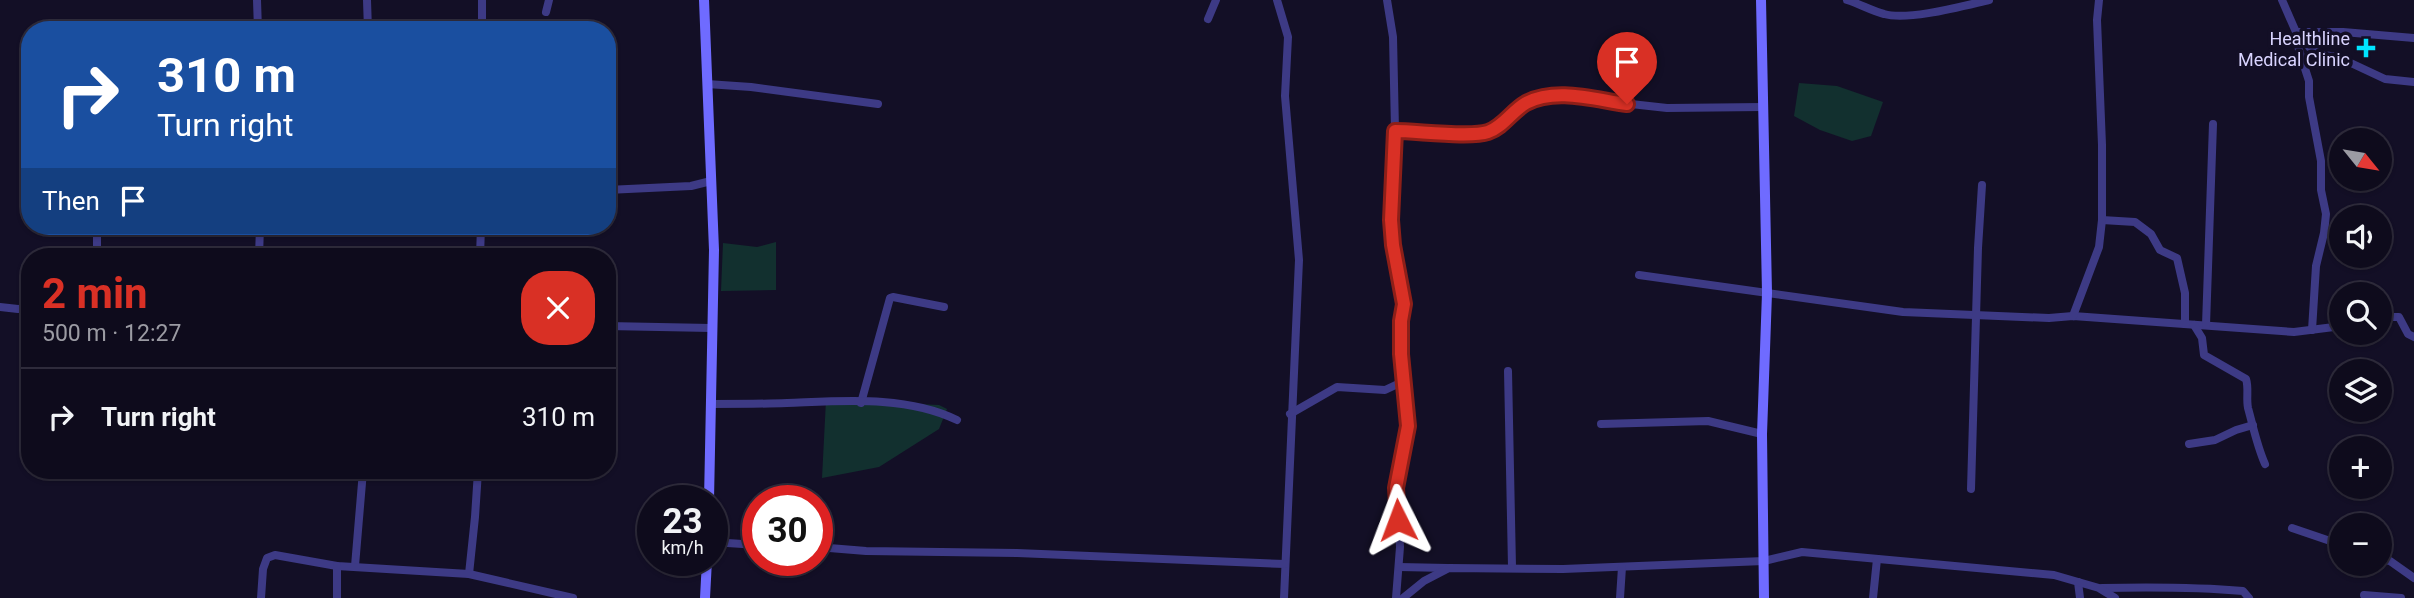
<!DOCTYPE html>
<html lang="en">
<head>
<meta charset="utf-8">
<style>
	:root { --surface:#0e0b1c; --page:#171425; --text:#f1f3f6; --muted:#9b9ba3; --line:#2e2b3b; --accent:#d93025 }
	body { margin:0; font-family:Roboto,sans-serif; background:var(--page); color:var(--text); height:100vh; display:flex; flex-direction:column; font-size:26px; white-space:nowrap }
	* { box-sizing:border-box; margin:0 }
	p { font-size:23px; color:var(--muted) }
	.icon { flex:none; width:38px; height:38px; fill:none; stroke:currentColor; stroke-width:2; stroke-linecap:round; stroke-linejoin:round }
	.map { position:relative; flex:1; overflow:hidden }
	.panel { position:absolute; left:21px; top:248px; width:595px; height:231px; display:flex; flex-direction:column; background:var(--surface); border-radius:28px; box-shadow:0 2px 5px #0004,0 0 0 2px var(--line) }
	.panel>* { flex:none }
	.hud { position:absolute; left:21px; top:21px; width:595px; height:214px; border-radius:28px; box-shadow:0 2px 5px #0004,0 0 0 2px var(--line); background:#1a4fa0; color:#fff; overflow:hidden }
	.needle { width:46px; rotate:120deg }
	.fabs { position:absolute; left:2329px; top:128px; display:grid; gap:14px }
	.fabs a { display:grid; place-items:center; width:63px; height:63px; border-radius:50%; background:var(--surface); box-shadow:0 2px 5px #0004,0 0 0 2px var(--line); font-size:35px }
	.speed { position:absolute; left:637px; top:485px; display:flex; gap:14px; font-size:35px; font-weight:700; text-align:center }
	.speed>* { display:grid; place-content:center; width:91px; height:91px; border-radius:50%; background:var(--surface); box-shadow:0 2px 5px #0004,0 0 0 2px var(--line); line-height:1 }
	.speed small { font-size:18px; font-weight:400 }
	.speed .limit { border:10px solid #d22; background:#fff; color:#111 }
	.pin { position:absolute; display:grid; place-items:center; width:60px; height:60px; color:#fff; margin:-72px -30px; border-radius:50% 50% 50% 0; rotate:-45deg; box-shadow:0 0 7px #0007 }
	.pin .icon { rotate:45deg }
	.me { position:absolute; width:77px; margin:-38px; rotate:357deg; stroke-linejoin:round; filter:drop-shadow(0 0 5px #0008) }
	.turn { display:flex; align-items:center; gap:24px; height:147px; padding:0 21px; font-size:32px }
	.turn .icon { width:91px; height:91px; stroke-width:2.5 }
	.turn b { display:block; font-size:49px; line-height:60px }
	.then { display:flex; align-items:center; height:66px; padding:0 21px; background:#0003; gap:14px; font-size:26px }
	.round { display:grid; place-items:center; flex:none; width:74px; height:74px; border-radius:28px; background:var(--page) }
	.summary { display:flex; align-items:center; justify-content:space-between; height:119px; padding:0 21px }
	h1 { font-size:42px; font-weight:700; line-height:52px; color:var(--accent) }
	ul { padding:0; list-style:none }
	li { display:flex; align-items:center; gap:21px; height:98px; padding:0 21px; border-top:2px solid var(--line) }
	li div { flex:1 }
	li b { display:block; font-size:26px }
	li em { font-style:normal }
	.map>svg:first-child { display:block }
	.green { fill:#12302f }
	.lines { fill:none; stroke-linecap:round; stroke-linejoin:round }
	.street { stroke:#3d3a85; stroke-width:8 }
	.secondary { stroke:#6f6bff; stroke-width:10 }
	.route-casing { stroke:#8d1f18; stroke-width:18 }
	.route { stroke:#d93025; stroke-width:12 }
	.poi-dot { fill:#00e5ff; stroke:#130f26; stroke-width:2.5 }
	.labels { text-anchor:middle; dominant-baseline:central; stroke-width:7; stroke-linejoin:round; paint-order:stroke }
	.poi-label { font-size:18px; fill:#d9d4ff; stroke:#130f26; text-anchor:end }
</style>
</head>
<body>
<div class="map">
<svg width="2414" height="598" viewBox="0 0 2414 598">
	<rect width="100%" height="100%" fill="#130f26"/>
	<g class="green">
		<polygon points="1799,83 1837,86 1883,102 1871,136 1852,141 1820,130 1794,116"/>
		<polygon points="776,242 776,290 721,291 723,243 757,247"/>
		<polygon points="826,400 939,405 947,409 939,429 879,467 822,478"/>
	</g>
	<g class="lines">
		<g class="street">
			<polyline points="257,0 258,30"/>
			<polyline points="367,0 368,30"/>
			<polyline points="482,0 482,30"/>
			<polyline points="1277,0 1288,37 1285,96 1299,260 1284,598"/>
			<polyline points="1387,0 1393,37 1395,130 1391,220 1393,245 1404,304 1401,321 1400,354 1407,427 1397,488 1400,547 1396,598"/>
			<path d="M1847,0C1860,4 1872,11 1884,14C1908,21 1963,6 1989,0"/>
			<polyline points="2282,0 2296,32 2311,49 2323,55 2338,57 2385,79 2414,82"/>
			<polyline points="546,12 549,0"/>
			<polyline points="1208,19 1216,0"/>
			<polyline points="707,84 751,87 878,104"/>
			<polyline points="1395,130 1472,134 1488,132 1502,124 1511,113 1530,101 1561,96 1587,95 1604,101 1667,108 1763,107"/>
			<polyline points="607,190 691,186 711,181"/>
			<polyline points="2102,220 2135,222 2151,234 2160,250 2177,258 2185,293 2185,324"/>
			<polyline points="97,226 97,257"/>
			<polyline points="259,257 260,226"/>
			<polyline points="480,257 481,226"/>
			<polyline points="1639,275 1903,312 2049,318 2073,316 2294,332 2342,326"/>
			<polyline points="0,307 18,309 30,308"/>
			<polyline points="2073,316 2099,247 2102,220 2102,145 2097,20 2099,0"/>
			<polyline points="2380,317 2399,317 2408,334 2414,337"/>
			<path d="M2194,325L2202,338L2204,355L2246,379C2249,388 2246,398 2248,408C2253,426 2257,446 2265,464"/>
			<polyline points="2206,325 2213,124"/>
			<polyline points="607,326 711,328"/>
			<polyline points="2312,330 2316,266 2324,233 2326,214 2321,190 2321,161 2309,97 2309,81 2299,50 2296,32 2343,32 2414,38"/>
			<polyline points="1508,371 1512,567"/>
			<polyline points="861,403 890,298 893,297 944,307"/>
			<path d="M711,404C736,404 762,404 787,403C842,401 906,395 957,420"/>
			<polyline points="1290,414 1337,387 1385,390 1402,382"/>
			<polyline points="1601,424 1708,421 1762,434"/>
			<polyline points="2189,444 2215,440 2236,430 2253,425"/>
			<polyline points="1971,489 1978,248 1982,185"/>
			<polyline points="2292,528 2342,545"/>
			<polyline points="712,542 758,545"/>
			<polyline points="817,547 866,551 1017,553 1285,564"/>
			<polyline points="2380,559 2390,561 2414,578"/>
			<polyline points="355,566 363,471"/>
			<polyline points="1399,567 1448,568"/>
			<polyline points="469,574 475,517 478,471"/>
			<polyline points="2078,582 2080,598"/>
			<path d="M2102,588C2149,587 2196,587 2243,591L2249,598"/>
			<polyline points="2364,595 2401,598"/>
			<polyline points="261,598 263,569 267,558 275,555 337,566 469,574 573,598"/>
			<polyline points="337,598 337,566"/>
			<polyline points="1403,598 1424,581 1449,568 1563,569 1764,561 1802,552 2054,575 2099,588 2115,598"/>
			<polyline points="1620,598 1622,567"/>
			<polyline points="1873,598 1877,559"/>
		</g>
		<g class="secondary">
			<polyline points="704,0 714,250 709,500"/>
			<polyline points="1761,0 1767,293 1762,434 1764,598"/>
			<polyline points="705,598 707,560"/>
		</g>
	</g>
	<g class="lines">
		<g class="route-casing">
			<path id="route" d="M1398,520L1396,488L1408,426L1401,354V321L1404,304L1393,245L1391,220L1395,131C1417,131 1470,138 1488,132C1503,127 1512,111 1526,103C1556,87 1596,100 1627,104"/>
		</g>
		<use href="#route" class="route"/>
	</g>
	<path class="poi-dot" d="M2362.5 37.5h7v7h7v7h-7v7h-7v-7h-7v-7h7z"/>
	<g class="labels">
		<g class="poi-label">
			<text x="2350" y="38">Healthline<tspan x="2350" dy="21">Medical Clinic</tspan></text>
		</g>
	</g>
</svg>
<div class="fabs">
<a><svg class="needle" viewBox="-14 -14 28 28"><path d="M0-13l5 13h-10z" fill="#e53935"/><path d="M0 13l5-13h-10z" fill="#9b9ba3"/></svg></a>
<a><svg class="icon" aria-label="sound" viewBox="0 0 24 24"><path d="M4 9h4l5-4v14l-5-4H4zM17 9q2 3 0 6"/></svg></a>
<a><svg class="icon" aria-label="search" viewBox="0 0 24 24"><circle cx="10" cy="10" r="6"/><path d="M15 15l6 6"/></svg></a>
<a><svg class="icon" aria-label="layers" viewBox="0 0 24 24"><path d="M12 4l9 5-9 5-9-5zM3 14l9 5 9-5"/></svg></a>
<a>+</a>
<a>−</a>
</div>
<div class="speed"><div>23<small>km/h</small></div><div class="limit">30</div></div>
<div class="pin" style="left:1627px;top:104px;background:#d93025"><svg class="icon" aria-label="arrive" viewBox="0 0 24 24"><path d="M6 21V4h12l-3 4 3 4H6"/></svg></div>
<svg class="me" style="left:1398px;top:520px" viewBox="-20 -20 40 40"><path d="M0-17L14 15 0 8-14 15z" fill="#d93025" stroke="#fff" stroke-width="4"/></svg>
<div class="hud">
<div class="turn"><svg class="icon" aria-label="right" viewBox="0 0 24 24"><path d="M7 20v-9h11M14 6l5 5-5 5"/></svg><div><b>310 m</b>Turn right</div></div>
<div class="then">Then<svg class="icon" aria-label="arrive" viewBox="0 0 24 24"><path d="M6 21V4h12l-3 4 3 4H6"/></svg></div>
</div>
<section class="panel">
<div class="summary"><div><h1>2 min</h1><p>500 m · 12:27</p></div><a class="round" style="background:#d93025;color:#fff"><svg class="icon" aria-label="close" viewBox="0 0 24 24"><path d="M6 6l12 12M18 6L6 18"/></svg></a></div>
<ul>
<li><svg class="icon" aria-label="right" viewBox="0 0 24 24"><path d="M7 20v-9h11M14 6l5 5-5 5"/></svg><div><b>Turn right</b></div><em>310 m</em></li>
</ul>
</section>
</div>
</body>
</html>
